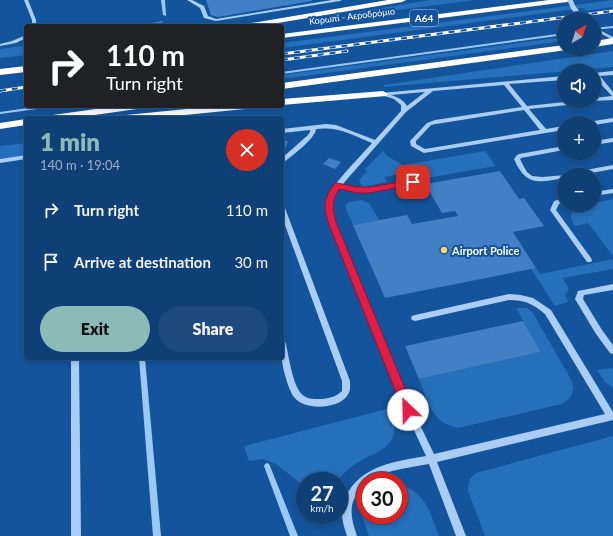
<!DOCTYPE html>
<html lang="en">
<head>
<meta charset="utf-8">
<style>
	:root { --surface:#0e3f75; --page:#1c4a7d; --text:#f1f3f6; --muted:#9bafc5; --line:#2e5887; --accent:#8bbbb9 }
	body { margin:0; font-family:Lato,sans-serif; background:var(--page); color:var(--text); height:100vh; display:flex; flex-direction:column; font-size:15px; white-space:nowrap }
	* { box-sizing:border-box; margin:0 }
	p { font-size:13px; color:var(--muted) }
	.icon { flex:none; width:22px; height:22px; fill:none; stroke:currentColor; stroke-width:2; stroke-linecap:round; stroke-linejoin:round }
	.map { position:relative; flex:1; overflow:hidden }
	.panel { position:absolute; left:24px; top:116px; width:260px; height:244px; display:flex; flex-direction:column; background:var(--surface); border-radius:4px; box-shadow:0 2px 6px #0003,0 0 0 1px var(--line) }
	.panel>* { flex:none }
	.hud { position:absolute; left:24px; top:24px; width:260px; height:84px; border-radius:4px; box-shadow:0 2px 6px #0003,0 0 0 1px var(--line); background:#202124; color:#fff; overflow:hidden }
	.needle { width:26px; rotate:39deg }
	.tools { position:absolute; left:557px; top:12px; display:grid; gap:8px }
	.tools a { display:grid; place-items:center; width:44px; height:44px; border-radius:50%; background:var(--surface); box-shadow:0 2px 6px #0003,0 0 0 1px var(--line); font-size:20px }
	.speed { position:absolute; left:296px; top:472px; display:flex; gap:8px; font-size:20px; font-weight:700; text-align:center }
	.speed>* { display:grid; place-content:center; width:52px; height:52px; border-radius:50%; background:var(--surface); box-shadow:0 2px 6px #0003,0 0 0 1px var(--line); line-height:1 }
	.speed small { font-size:10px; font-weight:400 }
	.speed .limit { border:6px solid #d22; background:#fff; color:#111 }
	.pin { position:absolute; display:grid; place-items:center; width:34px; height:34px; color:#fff; margin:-17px; border-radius:8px; box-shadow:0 2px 6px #0006 }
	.me { position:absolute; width:44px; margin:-22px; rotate:336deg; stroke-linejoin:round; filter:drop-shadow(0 0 3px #0008) }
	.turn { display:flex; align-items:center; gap:14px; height:84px; padding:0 16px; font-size:18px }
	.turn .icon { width:52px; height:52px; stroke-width:2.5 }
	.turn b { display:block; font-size:28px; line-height:34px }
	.round { display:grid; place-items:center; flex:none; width:42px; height:42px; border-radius:21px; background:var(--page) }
	.headline { display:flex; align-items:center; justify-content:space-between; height:68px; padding:0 16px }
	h1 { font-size:24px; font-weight:800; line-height:30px; color:var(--accent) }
	.primary-button { display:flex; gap:8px; margin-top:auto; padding:8px 16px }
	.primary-button a { flex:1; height:46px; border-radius:24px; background:var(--accent); color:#111; font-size:16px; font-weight:800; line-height:46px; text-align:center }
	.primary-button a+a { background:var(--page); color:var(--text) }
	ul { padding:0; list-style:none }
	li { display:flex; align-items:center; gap:12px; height:52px; padding:0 16px }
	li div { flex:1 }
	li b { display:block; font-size:15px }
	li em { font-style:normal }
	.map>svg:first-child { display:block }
	.green { fill:#266fba }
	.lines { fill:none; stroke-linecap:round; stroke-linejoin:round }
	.stream { fill:#9bc9f6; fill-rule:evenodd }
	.building { fill:#4180c5 }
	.minor { fill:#a9cdf4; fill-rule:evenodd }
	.highway { fill:#fff; fill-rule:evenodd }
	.rail-casing { stroke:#fff; stroke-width:3 }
	.rail { stroke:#13549c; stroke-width:2; stroke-dasharray:6; stroke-linecap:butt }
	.minor-bridge { stroke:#a9cdf4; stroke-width:5 }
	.route { fill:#e11d48; stroke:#92132f }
	.poi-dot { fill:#ffcf6c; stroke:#13549c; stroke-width:1.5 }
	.labels { text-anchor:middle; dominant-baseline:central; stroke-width:4; stroke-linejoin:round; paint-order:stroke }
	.far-street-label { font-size:9px; fill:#fff; stroke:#13549c }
	.shield { fill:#13549c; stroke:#b8cce1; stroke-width:1 }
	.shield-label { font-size:10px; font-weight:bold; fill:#fff }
	.poi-label { font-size:11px; font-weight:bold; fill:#fff; stroke:#13549c; text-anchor:start }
</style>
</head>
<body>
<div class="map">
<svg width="613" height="536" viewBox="0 0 613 536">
	<rect width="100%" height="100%" fill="#13549c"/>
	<g class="green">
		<polygon points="430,0 476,0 358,15 357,12"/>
		<polygon points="613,0 613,7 585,11 583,8 282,48 282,43"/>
		<polygon points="564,37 564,41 282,79 282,75"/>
		<polygon points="20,46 26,47 26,55 0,58 0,49"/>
		<polygon points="613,51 613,67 383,87 384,85"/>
		<polygon points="26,143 26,155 0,159 0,146"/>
		<polygon points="383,151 387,156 403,165 485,151 491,159 495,166 422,179 417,171 384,177 387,182 362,187 359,180 367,171 364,170"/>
		<path d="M613,199V256L588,223L575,226C564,208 579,205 594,205V203Z"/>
		<polygon points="361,200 370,204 379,220 353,225 345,206 349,202"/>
		<polygon points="613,259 613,269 563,278 569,289 565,295 568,302 555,306 531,269 536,268 540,274"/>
		<path d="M516,308H527L533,313L572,381C575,392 572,398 562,404L458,428C431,423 428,401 419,379L541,352Z"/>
		<polygon points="613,368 613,388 605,382 597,370"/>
		<path d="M391,408C408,461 360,446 338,481H305V496L300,483L276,464L263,459L249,461L244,446Z"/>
		<path d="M613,436V536H485L468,491C468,483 469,478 476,473Z"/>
		<path d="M399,485C404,485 407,487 410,489C428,499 432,518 439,536H369L361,512L365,503V515H399Z"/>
	</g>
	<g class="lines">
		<g class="stream">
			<polygon points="161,0 165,0 166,16 163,15"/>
			<polygon points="613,26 613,28 594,30 594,28"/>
			<polygon points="564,33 564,35 282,74 282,72"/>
			<polygon points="42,106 54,106 52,107 0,114 0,112"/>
			<polygon points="139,358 145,358 161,536 153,536"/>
			<polygon points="267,463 269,464 270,466 298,536 290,536 264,466 265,464"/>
		</g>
	</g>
	<g class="building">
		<polygon points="206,0 312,0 312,1 218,17 211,15"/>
		<polygon points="163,21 161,26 150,23"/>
		<polygon points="282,140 288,141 285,149 282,148"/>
		<polygon points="329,158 341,162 335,169 323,164"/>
		<polygon points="500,171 519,199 524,198 544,226 513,232 536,268 385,298 353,225 407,215 412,224 458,216 455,211 442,213 425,184"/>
		<polygon points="523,321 541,352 419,379 405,346"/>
	</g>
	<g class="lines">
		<g class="minor">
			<polygon points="24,0 28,0 36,20 36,26 32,26 32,20"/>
			<polygon points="187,0 192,0 204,6 208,16 216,19 332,0 342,0 340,1 216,21 204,18 200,8"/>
			<polygon points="594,27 613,37 613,40 594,30"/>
			<polygon points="26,35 26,38 16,43 0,46 0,44 12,41"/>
			<polygon points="613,71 613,75 600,76 613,92 613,100 592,101 594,101 594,98 612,96 594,77 594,73"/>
			<path d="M564,76V80L509,84L527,106L574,101H591L588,103L529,109L546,129L564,126V130L424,153L411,146L410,141L427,123L435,120L522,107L504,85L433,91L406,112L342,185C366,190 389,185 413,180L416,182L415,183C390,190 364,194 339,188C330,203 331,206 335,222L407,398L434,454L605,414L545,314C533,304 525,300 509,300L415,321L412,320L411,318L412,316L415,315L509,294L521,295L533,298L551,310L613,412V420L437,462L466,536H456L429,464C417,466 404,468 392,471C383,474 374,481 365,481V485C347,501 350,516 357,536H347C344,527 341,518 342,509C342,505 344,501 346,497C359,466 396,461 426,456L399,398L329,222C327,215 324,208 326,201C329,187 362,155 372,143C353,135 338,126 316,129C316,138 292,156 284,162L282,163V158L308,135L310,132V130L282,133V129L326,124L336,125L375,140L401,111V105L394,99L381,95V93ZM425,92L407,106C404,100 397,97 391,95ZM524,110L540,130L425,149L416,144V141L431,125L436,124Z"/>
			<polygon points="613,118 613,122 594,125 594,123 591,123 594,121"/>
			<polygon points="613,138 613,142 594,145 594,141"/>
			<path d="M564,146V150L521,158L520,159L524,167L527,172L532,176L542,177L566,175L569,173L613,165V169L580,175H564V178C538,183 526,186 514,159L517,155L519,154Z"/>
			<polygon points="26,155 26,159 0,163 0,159"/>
			<polygon points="613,189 613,193 594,196 594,192"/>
			<polygon points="564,198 564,202 559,204 556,210 591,258 592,260 591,262 587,262 550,210 554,201"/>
			<path d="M282,206L285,208L350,381C350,386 351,391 347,396C338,409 304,411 294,397C289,391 282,367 282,359C281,354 282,347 282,341L285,342L286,344C289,357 293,389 304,396C308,399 314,399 319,399C328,399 336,397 342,391V381L282,217Z"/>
			<polygon points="613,284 613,290 584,295 583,299 602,330 613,345 613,354 610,353 596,334 575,299 578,291"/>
			<polygon points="71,358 79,358 81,536 71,536"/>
		</g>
		<g class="highway">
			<polygon points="388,0 406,0 402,2 260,26 242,26 246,24"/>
			<polygon points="549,0 571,0 567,2 282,38 282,34"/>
			<polygon points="613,38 613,44 594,47 594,41"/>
			<polygon points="564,45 564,49 567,50 282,89 282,83"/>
			<polygon points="26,66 26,72 0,75 0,69"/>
			<polygon points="383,91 388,94 386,96 282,105 282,99"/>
			<polygon points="117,106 142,106 137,109 73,118 48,118 53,115"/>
			<polygon points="217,106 250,106 245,109 154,118 121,118 126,115"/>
			<polygon points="26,119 26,125 0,129 0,123"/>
		</g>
		<g class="rail-casing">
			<g id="rail">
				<polyline points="282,54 613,11"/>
				<polyline points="282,60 347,51"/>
				<polyline points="0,91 26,87"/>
			</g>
		</g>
		<use href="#rail" class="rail"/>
		<polyline class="minor-bridge" points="570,0 573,7 582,19"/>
	</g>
	<path class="route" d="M413,180H416V184L370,193H357L339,189C332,201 332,208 336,222L414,410L412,414L408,415L405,414L403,410L328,222C323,204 324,200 334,184L337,183L357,187H370Z"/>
	<circle class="poi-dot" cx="444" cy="250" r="4"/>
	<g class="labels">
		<g class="far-street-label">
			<text transform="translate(352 16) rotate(-7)">Κορωπί - Αεροδρόμιο</text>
		</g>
		<rect class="shield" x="410" y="10" width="28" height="16" rx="3"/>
		<g class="shield-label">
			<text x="424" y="18">Α64</text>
		</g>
		<g class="poi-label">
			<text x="452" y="250">Airport Police</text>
		</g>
	</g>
</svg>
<div class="tools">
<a><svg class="needle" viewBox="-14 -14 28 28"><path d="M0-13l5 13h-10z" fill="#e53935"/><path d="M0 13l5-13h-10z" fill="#9bafc5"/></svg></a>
<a><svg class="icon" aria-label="sound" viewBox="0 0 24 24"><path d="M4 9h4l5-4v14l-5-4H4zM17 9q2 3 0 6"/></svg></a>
<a>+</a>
<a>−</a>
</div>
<div class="speed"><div>27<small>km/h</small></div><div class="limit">30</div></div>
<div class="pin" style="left:413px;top:182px;background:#d93025"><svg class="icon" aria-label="arrive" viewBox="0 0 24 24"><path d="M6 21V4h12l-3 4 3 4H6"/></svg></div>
<svg class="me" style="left:408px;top:410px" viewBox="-20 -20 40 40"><circle r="19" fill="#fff"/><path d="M0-13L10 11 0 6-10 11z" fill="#e11d48"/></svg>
<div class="hud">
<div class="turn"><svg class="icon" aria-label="right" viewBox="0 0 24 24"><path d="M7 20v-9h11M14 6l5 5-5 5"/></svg><div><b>110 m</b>Turn right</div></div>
</div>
<section class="panel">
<div class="headline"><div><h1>1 min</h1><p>140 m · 19:04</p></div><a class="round" style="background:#d93025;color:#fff"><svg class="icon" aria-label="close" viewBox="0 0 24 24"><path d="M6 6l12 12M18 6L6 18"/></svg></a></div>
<ul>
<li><svg class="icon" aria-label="right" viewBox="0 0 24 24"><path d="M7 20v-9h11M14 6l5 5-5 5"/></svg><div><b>Turn right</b></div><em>110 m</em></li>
<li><svg class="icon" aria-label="arrive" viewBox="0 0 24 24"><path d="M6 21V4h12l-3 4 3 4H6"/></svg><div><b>Arrive at destination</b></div><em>30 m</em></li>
</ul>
<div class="primary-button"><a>Exit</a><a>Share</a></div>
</section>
</div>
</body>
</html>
